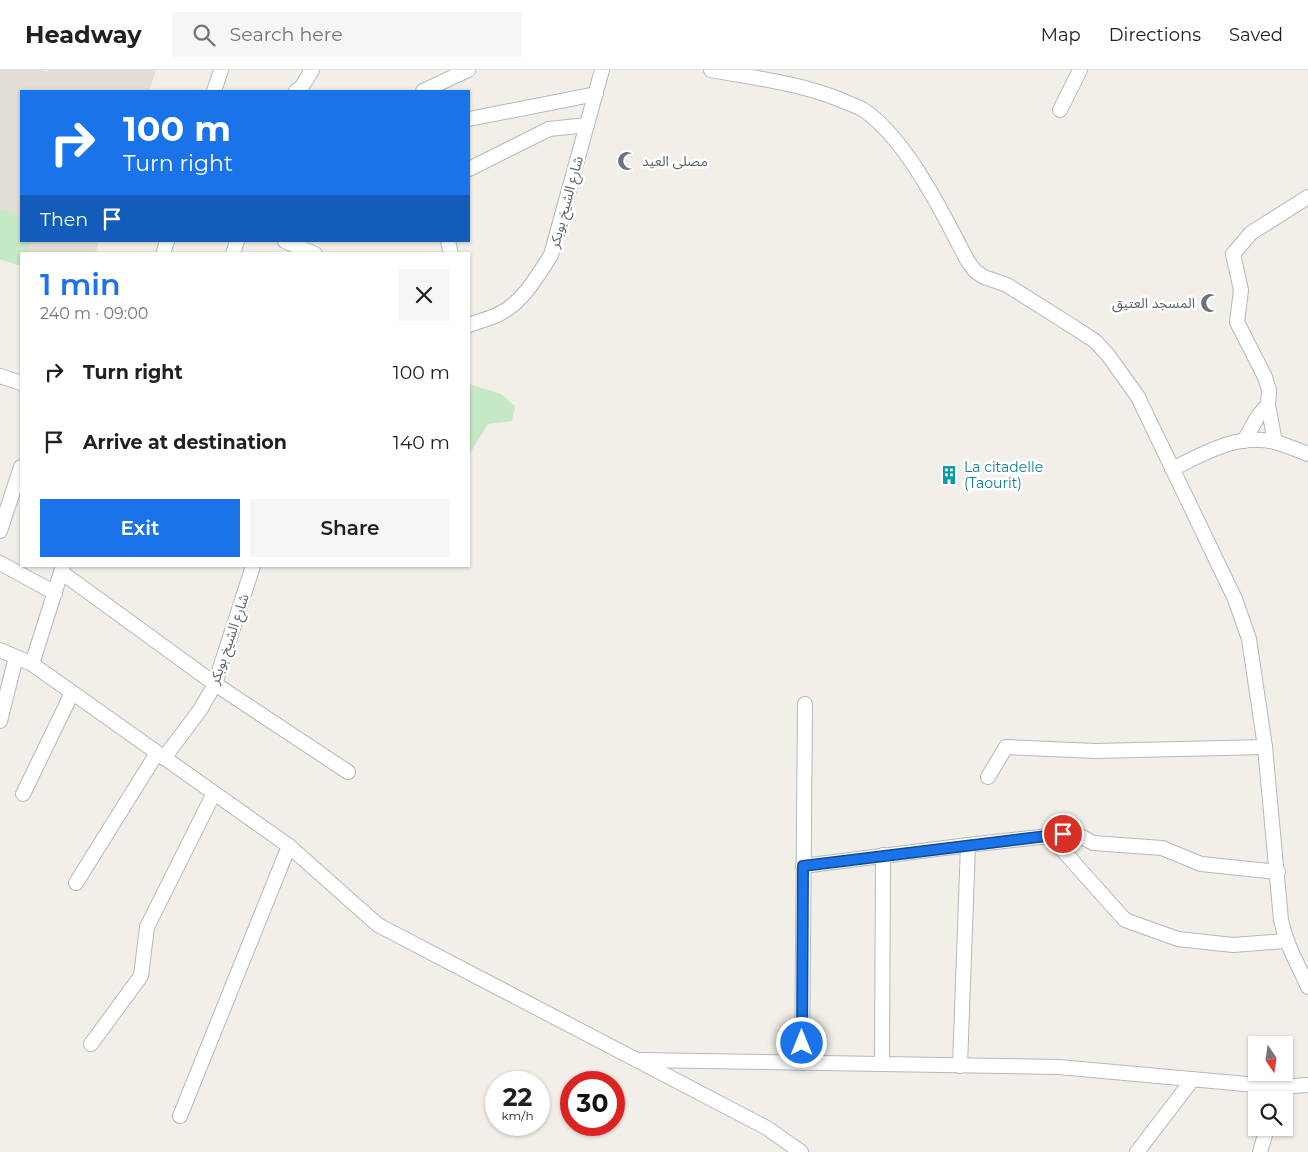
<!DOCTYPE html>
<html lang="en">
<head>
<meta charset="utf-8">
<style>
	:root { --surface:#fff; --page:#f6f6f6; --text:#202124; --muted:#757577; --line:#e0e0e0; --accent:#1a73e8 }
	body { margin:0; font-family:Montserrat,"Noto Sans Arabic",sans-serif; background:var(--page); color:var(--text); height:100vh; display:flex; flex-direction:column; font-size:19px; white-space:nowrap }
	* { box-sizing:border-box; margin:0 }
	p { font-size:16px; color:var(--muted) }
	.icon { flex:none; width:28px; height:28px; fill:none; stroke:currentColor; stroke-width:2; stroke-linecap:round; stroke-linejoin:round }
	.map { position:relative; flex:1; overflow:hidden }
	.sheet { position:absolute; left:20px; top:182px; width:450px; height:315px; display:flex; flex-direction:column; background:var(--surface); border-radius:0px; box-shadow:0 1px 4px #0004 }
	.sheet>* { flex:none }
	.top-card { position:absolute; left:20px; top:20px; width:450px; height:152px; border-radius:0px; box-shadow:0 1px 4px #0004; background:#1a73e8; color:#fff; overflow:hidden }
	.needle { width:32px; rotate:167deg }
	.controls { position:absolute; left:1248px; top:966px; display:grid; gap:10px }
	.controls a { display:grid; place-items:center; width:45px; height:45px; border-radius:0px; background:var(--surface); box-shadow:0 1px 4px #0004; font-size:25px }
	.speed { position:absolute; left:485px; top:1001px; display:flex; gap:10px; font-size:25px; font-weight:700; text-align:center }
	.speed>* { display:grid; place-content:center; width:65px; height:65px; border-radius:50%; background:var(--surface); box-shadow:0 1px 4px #0004; line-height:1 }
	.speed small { font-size:12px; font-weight:400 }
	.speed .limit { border:8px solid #d22; background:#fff; color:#111 }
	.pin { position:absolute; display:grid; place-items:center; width:42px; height:42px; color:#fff; margin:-21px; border:2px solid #fff; border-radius:50%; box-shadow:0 1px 5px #0007 }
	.me { position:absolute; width:55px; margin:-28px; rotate:0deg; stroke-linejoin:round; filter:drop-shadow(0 0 4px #0008) }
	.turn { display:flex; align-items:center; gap:18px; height:105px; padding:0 20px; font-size:22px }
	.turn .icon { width:65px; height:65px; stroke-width:2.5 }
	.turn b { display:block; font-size:35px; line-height:42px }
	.then { display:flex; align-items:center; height:48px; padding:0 20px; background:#0003; gap:10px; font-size:19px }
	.round { display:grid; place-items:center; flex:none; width:52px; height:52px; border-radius:0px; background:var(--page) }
	.summary { display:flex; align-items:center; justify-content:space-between; height:85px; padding:0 20px }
	h1 { font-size:30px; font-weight:600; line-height:38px; color:var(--accent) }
	.primary-button { display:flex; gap:10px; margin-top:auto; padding:10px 20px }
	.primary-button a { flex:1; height:58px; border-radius:0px; background:var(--accent); color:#fff; font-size:20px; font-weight:600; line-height:58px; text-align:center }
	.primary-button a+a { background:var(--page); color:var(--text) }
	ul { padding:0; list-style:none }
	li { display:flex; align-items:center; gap:15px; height:70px; padding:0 20px }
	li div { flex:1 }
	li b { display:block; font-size:19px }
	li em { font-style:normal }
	header { display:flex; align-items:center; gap:30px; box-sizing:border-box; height:70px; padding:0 25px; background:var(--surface); border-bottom:1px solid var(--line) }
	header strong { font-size:24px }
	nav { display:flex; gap:28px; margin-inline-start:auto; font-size:18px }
	.search { width:350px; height:45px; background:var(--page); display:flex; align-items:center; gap:12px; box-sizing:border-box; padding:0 18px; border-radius:0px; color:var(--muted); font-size:19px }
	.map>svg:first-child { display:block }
	.education { fill:#e1ded6 }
	.green { fill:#c5e8c5 }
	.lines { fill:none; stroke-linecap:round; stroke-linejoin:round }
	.minor-casing { stroke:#b5b8bc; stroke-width:16 }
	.minor { stroke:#fff; stroke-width:14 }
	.route-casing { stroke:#114b97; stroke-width:12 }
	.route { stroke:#1a73e8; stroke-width:9 }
	.labels { text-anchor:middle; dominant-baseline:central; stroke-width:5; stroke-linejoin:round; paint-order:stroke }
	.worship-label { font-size:14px; fill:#5b616d; stroke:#fff; text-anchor:start }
	.street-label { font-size:14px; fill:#5f6368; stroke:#fff }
	.culture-label { font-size:14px; fill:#0d838f; stroke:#fff; text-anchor:start }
</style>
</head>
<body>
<header>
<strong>Headway</strong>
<div class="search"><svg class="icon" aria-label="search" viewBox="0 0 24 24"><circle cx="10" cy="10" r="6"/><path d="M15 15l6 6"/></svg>Search here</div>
<nav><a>Map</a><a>Directions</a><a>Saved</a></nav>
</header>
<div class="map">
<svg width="1308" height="1082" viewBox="0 0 1308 1082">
	<rect width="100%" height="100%" fill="#f1efe8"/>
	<polygon class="education" points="0,0 41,0 47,2 48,0 156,0 149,21 21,21 21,171 99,171 95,184 21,184 21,196 0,189"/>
	<g class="green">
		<polygon points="0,140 21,146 21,171 30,171 26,184 21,184 21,196 0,189"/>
		<polygon points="469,314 501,324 515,336 512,351 488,354 470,383 469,383"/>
	</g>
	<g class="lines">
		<g class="minor-casing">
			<g id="minor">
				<path d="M711,0C754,8 800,13 841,30C847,33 855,35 862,39C905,66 944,145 967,190L975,201L984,207L1007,215L1072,256L1095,271L1108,285L1138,327L1235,529L1249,569L1265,677L1281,850C1287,877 1297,892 1308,917"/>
				<polyline points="214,21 221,0"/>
				<polyline points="296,21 301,18 312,0"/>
				<polyline points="423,21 468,0"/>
				<polyline points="1060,40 1080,0"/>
				<polyline points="469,49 596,24"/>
				<polyline points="469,99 549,59 587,55"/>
				<polyline points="285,171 315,184"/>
				<polyline points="448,171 451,184"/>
				<polyline points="163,184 167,171"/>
				<polyline points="233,184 237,171"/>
				<path d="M469,255C479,251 489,249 499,244C522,233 537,207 551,185L602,0"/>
				<polyline points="0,306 21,313"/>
				<polyline points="1244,371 1258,346 1268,335"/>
				<polyline points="1275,372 1268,335 1269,320 1265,307 1237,252 1241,220 1233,184 1251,163 1308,127"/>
				<path d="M1172,399C1205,383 1237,363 1275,372C1286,375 1297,380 1308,384"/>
				<polyline points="0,461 21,397"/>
				<polyline points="0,493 55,523"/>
				<polyline points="61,502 215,614 348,702"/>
				<polyline points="0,580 32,594 289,776 378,855 767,1058 801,1082"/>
				<polyline points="32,594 63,496"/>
				<polyline points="0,651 16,587"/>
				<polyline points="164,688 200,640 215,614 253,496"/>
				<polyline points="988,707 1006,677 1095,681 1265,677"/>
				<polyline points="23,724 72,623"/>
				<polyline points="1050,766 1125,850 1178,869 1233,875 1285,871"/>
				<polyline points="803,796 968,775 1075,763 1093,773 1162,778 1201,794 1278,802"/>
				<polyline points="76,813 157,683"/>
				<polyline points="91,974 141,906 147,857 214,723"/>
				<polyline points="641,990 1059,997 1279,1017 1308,1015"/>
				<polyline points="802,993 805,634"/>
				<polyline points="882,994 883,785"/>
				<polyline points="960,996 968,775"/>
				<polyline points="180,1046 289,776"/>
				<polyline points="1137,1082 1193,1009"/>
				<polyline points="1260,1082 1267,1058"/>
			</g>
		</g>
		<use href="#minor" class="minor"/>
	</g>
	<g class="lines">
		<g class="route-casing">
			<polyline id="route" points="802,973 803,796 1063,764"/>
		</g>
		<use href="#route" class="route"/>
	</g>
	<defs>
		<g id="mosque-bare" transform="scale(1.5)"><path d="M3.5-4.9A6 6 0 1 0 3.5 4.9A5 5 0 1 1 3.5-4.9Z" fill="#6b7280" stroke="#fff" stroke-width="2.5" paint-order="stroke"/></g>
		<g id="building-bare" transform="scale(1.5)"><path d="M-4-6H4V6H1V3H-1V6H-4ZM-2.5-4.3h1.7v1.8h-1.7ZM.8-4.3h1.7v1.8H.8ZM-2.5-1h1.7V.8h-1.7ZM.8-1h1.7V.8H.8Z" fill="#0f9aa8" stroke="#fff" stroke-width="2.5" paint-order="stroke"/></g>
	</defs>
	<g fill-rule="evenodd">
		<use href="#mosque-bare" x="627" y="91"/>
		<use href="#mosque-bare" x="1210" y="233"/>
		<use href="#building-bare" x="949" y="405"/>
	</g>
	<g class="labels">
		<g class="worship-label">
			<text x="642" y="91">مصلى العيد</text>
			<text x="1195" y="233" text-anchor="end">المسجد العتيق</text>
		</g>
		<g class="street-label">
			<text transform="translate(566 132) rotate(-75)">شارع الشيخ بوبكر</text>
			<text transform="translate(229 569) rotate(-71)">شارع الشيخ بوبكر</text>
		</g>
		<g class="culture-label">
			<text x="964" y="397">La citadelle<tspan x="964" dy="16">(Taourit)</tspan></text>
		</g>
	</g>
</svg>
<div class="controls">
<a><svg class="needle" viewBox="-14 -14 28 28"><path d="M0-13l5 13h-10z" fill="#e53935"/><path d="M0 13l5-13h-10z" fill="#757577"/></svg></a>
<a><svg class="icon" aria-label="search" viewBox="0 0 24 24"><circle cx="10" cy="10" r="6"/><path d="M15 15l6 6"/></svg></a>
</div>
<div class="speed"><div>22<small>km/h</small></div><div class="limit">30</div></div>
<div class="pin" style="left:1063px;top:764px;background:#d93025"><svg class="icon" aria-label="arrive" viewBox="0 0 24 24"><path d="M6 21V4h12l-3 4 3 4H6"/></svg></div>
<svg class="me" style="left:802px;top:973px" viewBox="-20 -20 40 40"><circle r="17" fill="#1a73e8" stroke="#fff" stroke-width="3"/><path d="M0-11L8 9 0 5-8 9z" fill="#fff"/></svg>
<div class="top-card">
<div class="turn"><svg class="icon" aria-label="right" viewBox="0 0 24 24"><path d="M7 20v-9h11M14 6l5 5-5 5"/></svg><div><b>100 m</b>Turn right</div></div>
<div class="then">Then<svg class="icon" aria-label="arrive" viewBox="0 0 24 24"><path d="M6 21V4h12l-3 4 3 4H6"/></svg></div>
</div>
<section class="sheet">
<div class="summary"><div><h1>1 min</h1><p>240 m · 09:00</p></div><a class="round"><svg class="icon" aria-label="close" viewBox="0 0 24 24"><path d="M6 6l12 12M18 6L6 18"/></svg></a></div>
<ul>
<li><svg class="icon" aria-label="right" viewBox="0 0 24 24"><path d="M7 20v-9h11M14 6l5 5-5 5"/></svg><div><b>Turn right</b></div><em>100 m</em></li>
<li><svg class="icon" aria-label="arrive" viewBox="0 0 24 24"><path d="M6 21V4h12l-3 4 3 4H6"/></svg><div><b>Arrive at destination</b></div><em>140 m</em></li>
</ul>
<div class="primary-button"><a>Exit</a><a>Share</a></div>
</section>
</div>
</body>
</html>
